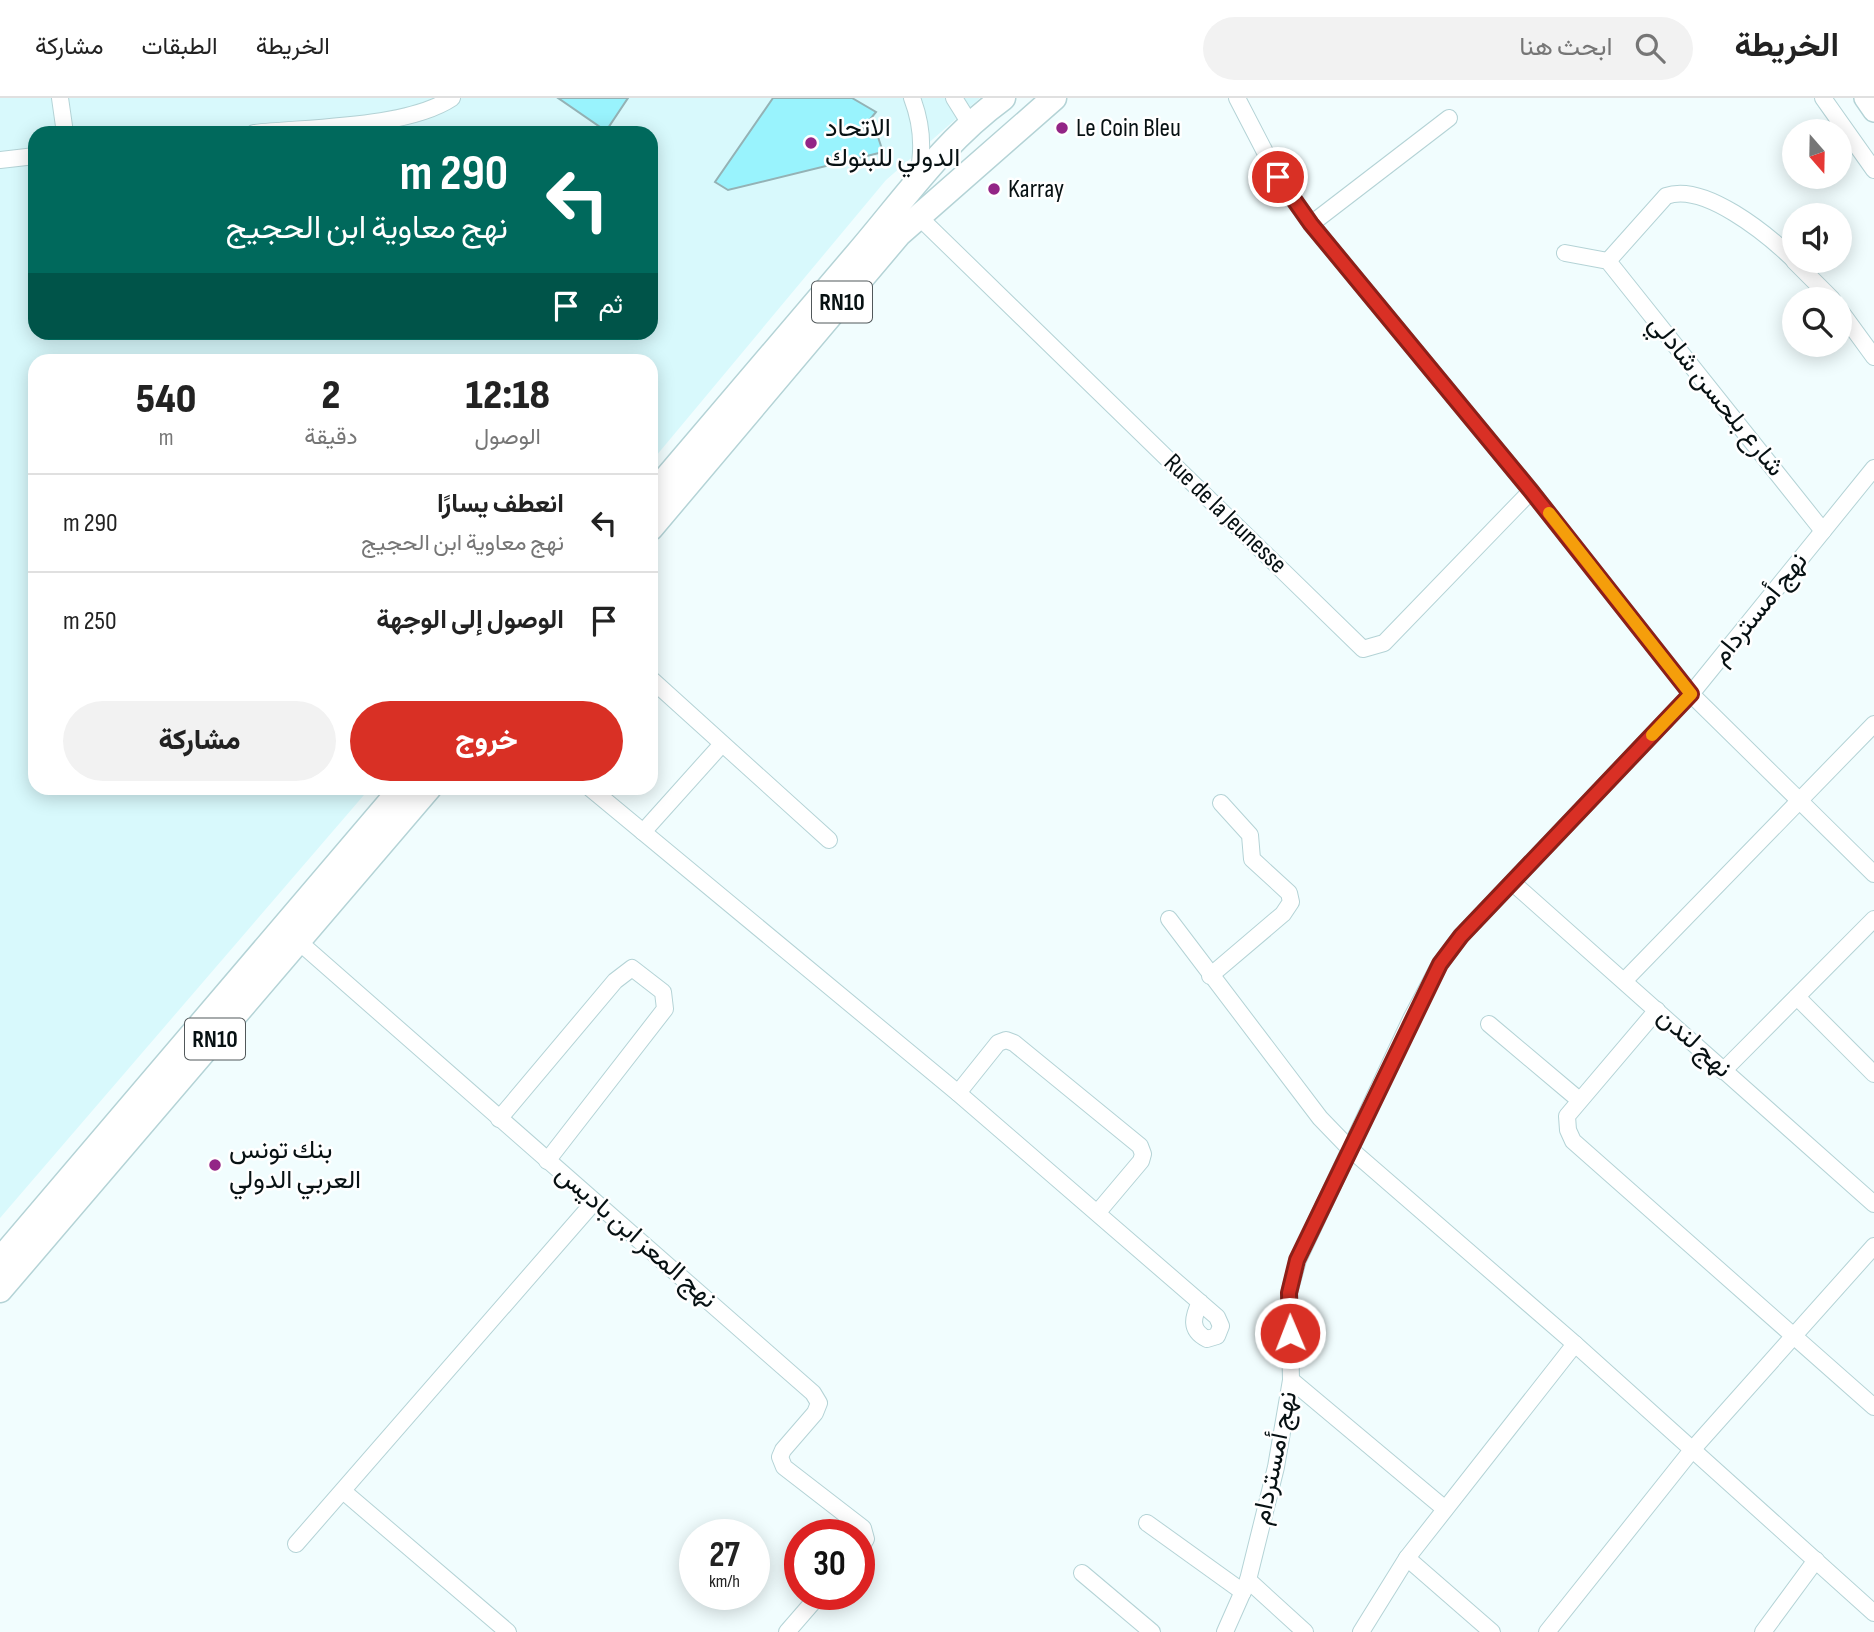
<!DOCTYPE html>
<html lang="ar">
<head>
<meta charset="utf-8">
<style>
	:root { --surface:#fff; --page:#f2f2f2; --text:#222; --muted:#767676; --line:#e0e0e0; --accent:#d93025 }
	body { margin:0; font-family:"Sofia Sans Condensed",Vazirmatn,sans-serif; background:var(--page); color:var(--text); direction:rtl; height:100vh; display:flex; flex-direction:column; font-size:26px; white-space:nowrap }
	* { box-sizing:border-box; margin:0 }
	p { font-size:23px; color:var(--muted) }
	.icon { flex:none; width:38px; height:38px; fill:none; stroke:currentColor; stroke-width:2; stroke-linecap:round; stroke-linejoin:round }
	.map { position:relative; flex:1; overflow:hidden; direction:ltr }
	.details { position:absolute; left:28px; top:256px; width:630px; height:441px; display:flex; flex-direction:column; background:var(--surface); border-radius:21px; box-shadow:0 4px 18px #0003; direction:rtl }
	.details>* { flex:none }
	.top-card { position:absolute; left:28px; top:28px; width:630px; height:214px; border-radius:21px; box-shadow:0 4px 18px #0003; direction:rtl; background:#00695c; color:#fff; overflow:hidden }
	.needle { width:46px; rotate:160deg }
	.tools { position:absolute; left:1782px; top:21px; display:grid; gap:14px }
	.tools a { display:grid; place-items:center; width:70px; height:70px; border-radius:50%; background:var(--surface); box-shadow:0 4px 18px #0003; font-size:35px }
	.speed { position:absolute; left:679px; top:1421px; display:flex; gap:14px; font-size:35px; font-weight:700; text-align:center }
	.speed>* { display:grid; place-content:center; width:91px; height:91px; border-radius:50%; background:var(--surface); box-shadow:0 4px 18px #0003; line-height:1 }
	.speed small { font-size:18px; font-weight:400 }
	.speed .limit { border:10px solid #d22; background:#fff; color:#111 }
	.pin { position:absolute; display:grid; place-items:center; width:60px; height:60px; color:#fff; margin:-30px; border:4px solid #fff; border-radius:50%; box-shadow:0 2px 7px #0007 }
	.me { position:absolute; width:77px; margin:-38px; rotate:359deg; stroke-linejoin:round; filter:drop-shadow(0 0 5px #0008) }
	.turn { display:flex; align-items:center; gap:24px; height:147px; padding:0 35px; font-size:32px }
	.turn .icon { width:91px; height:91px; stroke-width:2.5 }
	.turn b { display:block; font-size:49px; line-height:60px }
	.then { display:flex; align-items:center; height:66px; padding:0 35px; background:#0003; gap:14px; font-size:26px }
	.eta { display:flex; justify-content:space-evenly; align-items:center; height:119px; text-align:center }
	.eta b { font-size:42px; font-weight:800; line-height:49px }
	.button { display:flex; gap:14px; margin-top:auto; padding:14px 35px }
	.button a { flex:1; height:80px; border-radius:42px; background:var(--accent); color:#fff; font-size:28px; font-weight:800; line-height:80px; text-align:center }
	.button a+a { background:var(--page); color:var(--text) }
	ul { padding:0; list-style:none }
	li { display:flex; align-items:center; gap:21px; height:98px; padding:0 35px; border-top:2px solid var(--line) }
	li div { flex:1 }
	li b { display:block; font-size:26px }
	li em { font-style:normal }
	header { display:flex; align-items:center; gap:42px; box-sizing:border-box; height:98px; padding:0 35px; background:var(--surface); border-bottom:2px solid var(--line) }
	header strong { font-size:33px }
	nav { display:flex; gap:38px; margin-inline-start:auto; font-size:24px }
	.search { width:490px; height:63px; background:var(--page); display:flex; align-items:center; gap:18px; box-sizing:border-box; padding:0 24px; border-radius:38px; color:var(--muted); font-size:26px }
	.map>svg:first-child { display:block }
	.built { fill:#d8f9fc; fill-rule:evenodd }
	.building { fill:#99f3fd; stroke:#94b2b5; stroke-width:2 }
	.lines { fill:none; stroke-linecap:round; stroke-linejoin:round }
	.minor-casing { stroke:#b4d3d6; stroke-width:18 }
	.secondary-casing { stroke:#b4d3d6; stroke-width:24 }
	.primary-casing { stroke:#b4d3d6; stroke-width:27 }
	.minor { stroke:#fff; stroke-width:16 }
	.secondary { stroke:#fff; stroke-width:21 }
	.primary { stroke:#fff; stroke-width:24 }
	.route-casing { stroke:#8d1f18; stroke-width:18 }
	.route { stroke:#d93025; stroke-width:12 }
	.slow { stroke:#f59e0b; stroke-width:12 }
	.poi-dot { fill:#932586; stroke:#fff; stroke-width:2.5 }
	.labels { text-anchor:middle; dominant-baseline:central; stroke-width:5; stroke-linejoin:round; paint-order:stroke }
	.shield { fill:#fff; stroke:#51585a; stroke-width:2 }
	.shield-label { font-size:24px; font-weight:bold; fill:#071113 }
	.poi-label { font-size:26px; fill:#071113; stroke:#fff; text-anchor:start }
	.street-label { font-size:26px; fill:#071113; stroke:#fff }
</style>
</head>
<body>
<header>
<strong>الخريطة</strong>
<div class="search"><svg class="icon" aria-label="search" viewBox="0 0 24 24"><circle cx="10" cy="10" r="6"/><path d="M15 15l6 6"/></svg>ابحث هنا</div>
<nav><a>الخريطة</a><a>الطبقات</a><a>مشاركة</a></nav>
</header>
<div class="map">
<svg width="1874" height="1534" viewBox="0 0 1874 1534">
	<rect width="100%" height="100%" fill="#f1fdfe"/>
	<path class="built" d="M0,0H980L886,82L651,364V262H35V690H370L0,1120ZM35,35H651V234H35Z"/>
	<g class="building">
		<polygon points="558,0 628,0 606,33"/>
		<polygon points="773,0 852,0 876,14 859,35 877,36 883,54 728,92 715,84"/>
	</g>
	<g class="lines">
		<g class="minor-casing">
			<g id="minor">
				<polyline points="60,0 65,35"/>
				<path d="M912,0C922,26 924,53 917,80"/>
				<polyline points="954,0 969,24"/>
				<polyline points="1237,0 1278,79 1311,126 1531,393 1691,596 1874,776"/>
				<polyline points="1823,0 1874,72"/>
				<path d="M254,35C309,29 407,30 452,0"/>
				<polyline points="0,62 35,58"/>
				<polyline points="919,119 1363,551 1384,545 1531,393"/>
				<polyline points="1311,126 1449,20"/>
				<polyline points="1565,155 1608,163 1823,433"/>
				<path d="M1608,163L1666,98C1704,84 1767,136 1794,162"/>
				<polyline points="1794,163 1832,201"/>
				<polyline points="1839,211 1874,259"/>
				<polyline points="651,581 829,742"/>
				<path d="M590,690L958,995L1217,1219L1221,1228L1217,1238L1207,1241C1189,1232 1193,1219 1200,1204"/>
				<polyline points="643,734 722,646"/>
				<polyline points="1513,785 1874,1106"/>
				<polyline points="1169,821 1320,1020 1349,1050 1575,1246 1874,1515"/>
				<polyline points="298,843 813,1295 819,1305 815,1315 783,1352 780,1359 784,1369 863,1430 866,1441 859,1452"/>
				<polyline points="1210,878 1283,816 1291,804 1289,795 1252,761 1250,737 1221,705"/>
				<polyline points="1625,882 1874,626"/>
				<polyline points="1797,899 1874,976"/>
				<polyline points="1657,912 1567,1018 1568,1032 1573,1043 1874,1309"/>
				<polyline points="1489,926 1578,1001"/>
				<polyline points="1723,973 1874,821"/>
				<polyline points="958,995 998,945 1006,942 1014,945 1140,1048 1143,1056 1141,1063 1098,1114"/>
				<polyline points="499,1021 615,883 632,870 663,894 665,911 547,1063"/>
				<polyline points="1291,1282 1445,1411"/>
				<polyline points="343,1393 508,1534"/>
				<polyline points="1147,1425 1243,1494"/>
				<polyline points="296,1446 594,1104"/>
				<polyline points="1407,1460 1492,1534"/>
				<polyline points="1082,1475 1152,1534"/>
				<polyline points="1248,1482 1305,1534"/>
				<polyline points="787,1534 820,1496"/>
				<polyline points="1225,1534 1248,1482 1276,1369 1291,1282 1289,1195 1298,1162 1411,921 1440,866 1461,838 1691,596 1874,370"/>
				<polyline points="1361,1534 1407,1460 1575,1246"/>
				<polyline points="1547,1534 1692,1352 1874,1148"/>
				<polyline points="1763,1534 1816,1462"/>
			</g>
		</g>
		<g class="secondary-casing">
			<polyline id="secondary" points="1865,0 1874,13"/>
		</g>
		<g class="primary-casing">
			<g id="primary">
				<path d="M651,398C720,317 789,236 858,155C905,100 944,43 1003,0"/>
				<polyline points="651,430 899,136 1054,0"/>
				<polyline points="0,1162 402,690"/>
				<polyline points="0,1192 429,690"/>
			</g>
		</g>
		<use href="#minor" class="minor"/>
		<use href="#secondary" class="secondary"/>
		<use href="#primary" class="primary"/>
	</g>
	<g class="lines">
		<g class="route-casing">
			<polyline id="route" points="1278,79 1311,126 1531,393 1691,596 1461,838 1440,866 1297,1162 1289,1195 1290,1235"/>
		</g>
		<use href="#route" class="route"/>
		<polyline class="slow" points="1549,415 1691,596 1652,637"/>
	</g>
	<g class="poi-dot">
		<circle cx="1062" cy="30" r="7"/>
		<circle cx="811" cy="45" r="7"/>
		<circle cx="994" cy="91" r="7"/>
		<circle cx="215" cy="1067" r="7"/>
	</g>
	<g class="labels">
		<g class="shield">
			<rect x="812" y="183.5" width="60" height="41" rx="5"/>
			<rect x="185" y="920.5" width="60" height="41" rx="5"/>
		</g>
		<g class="shield-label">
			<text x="842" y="204">RN10</text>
			<text x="215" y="941">RN10</text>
		</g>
		<g class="poi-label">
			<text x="825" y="30">الاتحاد<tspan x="825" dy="30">الدولي للبنوك</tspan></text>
			<text x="1076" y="30">Le Coin Bleu</text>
			<text x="1008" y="91">Karray</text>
			<text x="229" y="1052">بنك تونس<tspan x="229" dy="30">العربي الدولي</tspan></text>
		</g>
		<g class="street-label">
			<text transform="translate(1716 298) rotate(51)">شارع بلحسن شادلي</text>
			<text transform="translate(1225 416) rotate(44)">Rue de la Jeunesse</text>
			<text transform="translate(1760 511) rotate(-51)">نهج أمستردام</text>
			<text transform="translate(1694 945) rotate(42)">نهج لندن</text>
			<text transform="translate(636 1139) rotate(41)">نهج المعز ابن باديس</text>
			<text transform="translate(1275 1360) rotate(-78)">نهج أمستردام</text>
		</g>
	</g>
</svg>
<div class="tools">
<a><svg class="needle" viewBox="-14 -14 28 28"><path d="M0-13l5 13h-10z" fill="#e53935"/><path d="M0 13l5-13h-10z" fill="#767676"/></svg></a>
<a><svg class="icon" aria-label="sound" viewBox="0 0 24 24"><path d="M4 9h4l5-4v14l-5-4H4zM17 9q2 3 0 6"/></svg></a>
<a><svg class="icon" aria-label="search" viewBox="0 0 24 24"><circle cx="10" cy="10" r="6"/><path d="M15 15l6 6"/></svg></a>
</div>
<div class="speed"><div>27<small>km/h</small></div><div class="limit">30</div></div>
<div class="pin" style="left:1278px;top:79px;background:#d93025"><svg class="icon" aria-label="arrive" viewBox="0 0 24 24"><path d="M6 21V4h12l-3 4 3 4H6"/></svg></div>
<svg class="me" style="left:1290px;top:1235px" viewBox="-20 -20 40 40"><circle r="17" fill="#d93025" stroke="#fff" stroke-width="3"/><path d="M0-11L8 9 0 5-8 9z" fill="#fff"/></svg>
<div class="top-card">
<div class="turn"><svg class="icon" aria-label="left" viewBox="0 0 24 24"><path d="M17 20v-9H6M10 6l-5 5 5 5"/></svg><div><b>290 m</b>نهج معاوية ابن الحجيج</div></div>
<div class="then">ثم<svg class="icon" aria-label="arrive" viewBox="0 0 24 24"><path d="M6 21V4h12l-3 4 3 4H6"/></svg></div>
</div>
<section class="details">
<div class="eta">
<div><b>12:18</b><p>الوصول</p></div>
<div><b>2</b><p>دقيقة</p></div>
<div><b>540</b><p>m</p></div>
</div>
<ul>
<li><svg class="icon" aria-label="left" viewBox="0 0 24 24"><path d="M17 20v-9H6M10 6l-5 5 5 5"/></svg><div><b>انعطف يسارًا</b><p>نهج معاوية ابن الحجيج</p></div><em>290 m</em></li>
<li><svg class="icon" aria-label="arrive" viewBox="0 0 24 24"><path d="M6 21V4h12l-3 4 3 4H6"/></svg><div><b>الوصول إلى الوجهة</b></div><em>250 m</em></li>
</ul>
<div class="button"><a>خروج</a><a>مشاركة</a></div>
</section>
</div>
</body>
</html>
